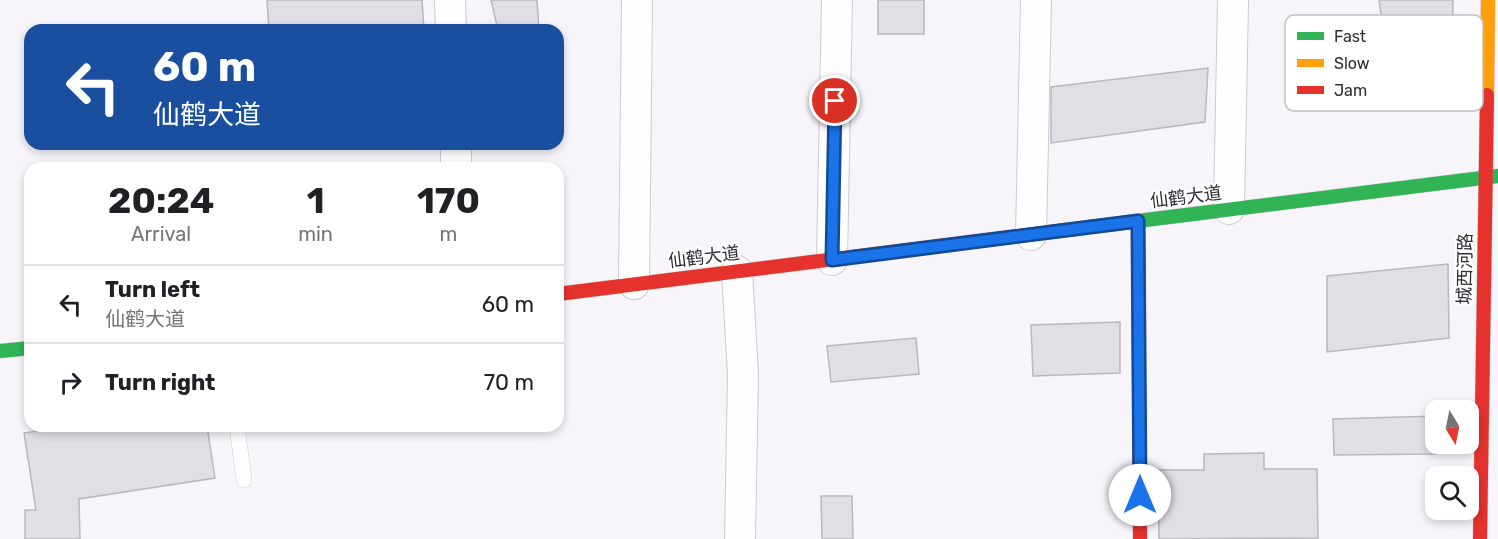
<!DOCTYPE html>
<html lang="en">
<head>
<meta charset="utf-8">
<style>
	:root { --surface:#fff; --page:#f6f6f6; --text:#202124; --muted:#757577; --line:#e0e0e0 }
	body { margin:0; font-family:Rubik,"Noto Sans SC",sans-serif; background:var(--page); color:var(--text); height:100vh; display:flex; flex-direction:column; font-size:22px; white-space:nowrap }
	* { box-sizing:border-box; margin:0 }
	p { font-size:20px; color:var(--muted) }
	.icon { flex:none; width:33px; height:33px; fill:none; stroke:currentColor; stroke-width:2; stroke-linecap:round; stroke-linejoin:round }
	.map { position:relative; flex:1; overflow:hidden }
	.side { position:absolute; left:24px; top:162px; width:540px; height:270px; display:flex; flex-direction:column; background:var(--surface); border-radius:18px; box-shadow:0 3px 9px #0003 }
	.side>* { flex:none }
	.banner { position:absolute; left:24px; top:24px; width:540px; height:126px; border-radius:18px; box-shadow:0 3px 9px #0003; background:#1a4fa0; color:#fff; overflow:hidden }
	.needle { width:39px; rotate:170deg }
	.fabs { position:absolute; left:1425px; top:400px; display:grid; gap:12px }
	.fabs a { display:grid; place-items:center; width:54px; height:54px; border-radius:12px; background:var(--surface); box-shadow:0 3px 9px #0003; font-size:30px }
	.pin { position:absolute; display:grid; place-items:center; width:51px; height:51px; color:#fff; margin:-26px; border:3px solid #fff; border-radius:50%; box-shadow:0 2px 6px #0007 }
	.me { position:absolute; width:66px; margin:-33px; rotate:0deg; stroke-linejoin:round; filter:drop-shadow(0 0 4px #0008) }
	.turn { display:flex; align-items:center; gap:21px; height:126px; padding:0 30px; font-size:27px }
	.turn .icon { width:78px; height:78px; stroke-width:2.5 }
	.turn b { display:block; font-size:42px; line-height:51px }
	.eta { display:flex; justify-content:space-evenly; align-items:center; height:102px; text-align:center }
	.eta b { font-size:36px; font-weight:700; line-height:42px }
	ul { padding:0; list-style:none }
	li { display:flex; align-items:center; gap:18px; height:78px; padding:0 30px; border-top:2px solid var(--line) }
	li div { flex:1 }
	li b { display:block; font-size:22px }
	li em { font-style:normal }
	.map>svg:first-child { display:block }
	.building { fill:#e2dee6; stroke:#bab7be; stroke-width:1.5 }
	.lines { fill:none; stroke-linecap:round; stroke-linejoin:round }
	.lane-casing { stroke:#cdcbd1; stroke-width:16 }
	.street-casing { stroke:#cdcbd1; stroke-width:32 }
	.fast-casing { stroke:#cdcbd1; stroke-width:15 }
	.slow-casing { stroke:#cdcbd1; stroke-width:15 }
	.jam-casing { stroke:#cdcbd1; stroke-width:15 }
	.lane { stroke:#fefefe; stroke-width:15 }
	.street { stroke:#fefefe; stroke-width:30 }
	.fast { stroke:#30b455; stroke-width:14 }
	.slow { stroke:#ff9f0a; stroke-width:14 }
	.jam { stroke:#e5322d; stroke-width:14 }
	.route-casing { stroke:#114b97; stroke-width:15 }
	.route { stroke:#1a73e8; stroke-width:10 }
	.labels { text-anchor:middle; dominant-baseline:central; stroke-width:4.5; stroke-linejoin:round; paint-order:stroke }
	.street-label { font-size:18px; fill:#2f2c34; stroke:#fff }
	.key { fill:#fff; stroke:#c1c0c2; stroke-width:1.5 }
	.key-label { font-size:16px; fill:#2f2c34 }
</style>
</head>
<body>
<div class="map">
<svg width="1498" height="539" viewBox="0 0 1498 539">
	<rect width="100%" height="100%" fill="#f7f5fa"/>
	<g class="building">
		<polygon points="267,0 422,0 424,30 269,30"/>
		<polygon points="491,0 537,0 539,30 498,30"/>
		<rect x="878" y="0" width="46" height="34"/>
		<polygon points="1379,0 1453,0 1451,99 1324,108 1326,34 1383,30"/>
		<polygon points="1208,68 1205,122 1051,143 1051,87"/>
		<polygon points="1448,264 1449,338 1327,352 1327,276"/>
		<polygon points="1120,322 1120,373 1033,376 1031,325"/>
		<polygon points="916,338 919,374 831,382 827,346"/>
		<polygon points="1436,416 1436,454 1334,455 1333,419"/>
		<polygon points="68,426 207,426 215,478 79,499 80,539 25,539 25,510 36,510 24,433"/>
		<polygon points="1264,453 1264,469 1317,469 1318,538 1159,539 1158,470 1204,470 1204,454"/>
		<polygon points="821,496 852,496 853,539 822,539"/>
	</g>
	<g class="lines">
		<g class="lane-casing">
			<polyline id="lane" points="237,426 244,480"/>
		</g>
		<g class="street-casing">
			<g id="street">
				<polyline points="450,0 451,30"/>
				<polyline points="456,144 456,168"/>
				<polyline points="1229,209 1233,0"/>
				<polyline points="1031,235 1036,0"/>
				<polyline points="832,260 837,0"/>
				<polyline points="737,271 743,374 740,539"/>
				<polyline points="634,284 637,0"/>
			</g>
		</g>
		<g class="fast-casing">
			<g id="fast">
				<polyline points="1065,230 1498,176"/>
				<polyline points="0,351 30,348"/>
			</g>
		</g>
		<g class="slow-casing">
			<polyline id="slow" points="1487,95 1488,0"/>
		</g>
		<g class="jam-casing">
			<g id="jam">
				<polyline points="1138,221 1140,539"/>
				<polyline points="558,294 1065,230"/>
				<polyline points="1480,539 1487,95"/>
			</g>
		</g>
		<use href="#lane" class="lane"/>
		<use href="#street" class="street"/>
		<use href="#fast" class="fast"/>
		<use href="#slow" class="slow"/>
		<use href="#jam" class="jam"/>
	</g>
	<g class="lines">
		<g class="route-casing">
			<polyline id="route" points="835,101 832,260 1138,221 1140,495"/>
		</g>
		<use href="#route" class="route"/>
	</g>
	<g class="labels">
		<g class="street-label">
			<text transform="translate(1186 197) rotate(-7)">仙鹤大道</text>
			<text transform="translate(704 257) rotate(-7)">仙鹤大道</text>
			<text transform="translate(1465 269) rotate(-89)">城西河路</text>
		</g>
	</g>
	<rect x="1285" y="15" width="198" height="96" rx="9" class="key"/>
	<rect x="1297" y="32" width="27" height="8" fill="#30b455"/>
	<rect x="1297" y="59" width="27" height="8" fill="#ff9f0a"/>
	<rect x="1297" y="86" width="27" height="8" fill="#e5322d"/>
	<g class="key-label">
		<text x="1334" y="42">Fast</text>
		<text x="1334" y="69">Slow</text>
		<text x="1334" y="96">Jam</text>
	</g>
</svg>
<div class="fabs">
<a><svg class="needle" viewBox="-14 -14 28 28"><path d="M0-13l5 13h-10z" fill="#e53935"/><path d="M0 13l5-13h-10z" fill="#757577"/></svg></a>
<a><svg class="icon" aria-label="search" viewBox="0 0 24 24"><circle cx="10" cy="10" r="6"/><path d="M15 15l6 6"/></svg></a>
</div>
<div class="pin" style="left:835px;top:101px;background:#d93025"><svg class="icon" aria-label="arrive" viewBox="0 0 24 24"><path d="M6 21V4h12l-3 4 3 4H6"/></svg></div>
<svg class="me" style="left:1140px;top:495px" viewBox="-20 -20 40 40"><circle r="19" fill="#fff"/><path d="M0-13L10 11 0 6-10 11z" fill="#1a73e8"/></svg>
<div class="banner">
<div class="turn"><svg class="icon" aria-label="left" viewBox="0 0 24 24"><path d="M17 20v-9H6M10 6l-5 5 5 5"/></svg><div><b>60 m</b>仙鹤大道</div></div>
</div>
<section class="side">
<div class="eta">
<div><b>20:24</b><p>Arrival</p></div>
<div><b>1</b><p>min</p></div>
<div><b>170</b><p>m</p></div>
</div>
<ul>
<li><svg class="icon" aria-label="left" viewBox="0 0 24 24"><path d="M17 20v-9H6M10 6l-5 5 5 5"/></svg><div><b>Turn left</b><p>仙鹤大道</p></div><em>60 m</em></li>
<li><svg class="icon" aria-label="right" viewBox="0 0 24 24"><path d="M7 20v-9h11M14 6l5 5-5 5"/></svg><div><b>Turn right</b></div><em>70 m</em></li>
</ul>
</section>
</div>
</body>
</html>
